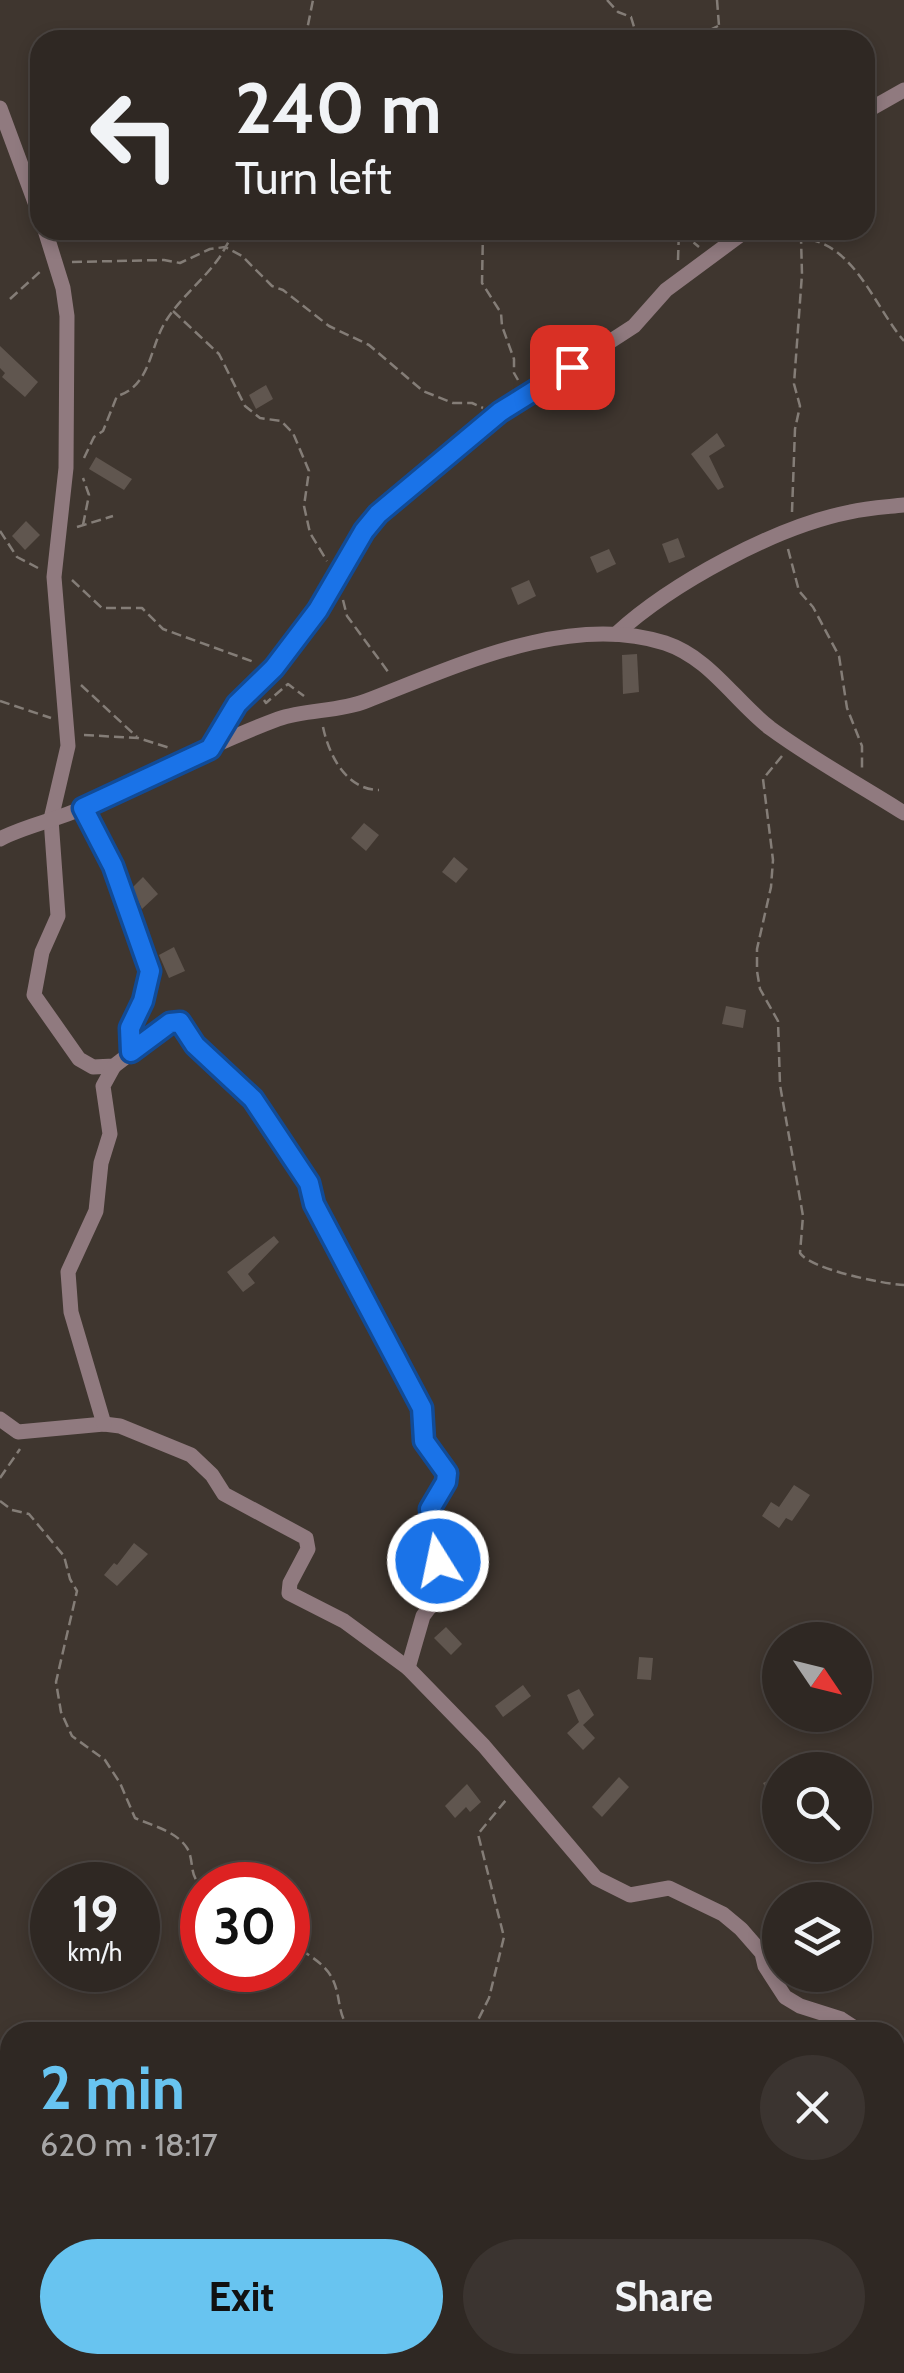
<!DOCTYPE html>
<html lang="en">
<head>
<meta charset="utf-8">
<style>
	:root { --surface:#2f2823; --page:#3b3430; --text:#f1f3f6; --muted:#a7a6a6; --line:#4a4441; --accent:#68c4f0 }
	body { margin:0; font-family:Cabin,sans-serif; background:var(--page); color:var(--text); height:100vh; display:flex; flex-direction:column; font-size:38px; white-space:nowrap }
	* { box-sizing:border-box; margin:0 }
	p { font-size:32px; color:var(--muted) }
	.icon { flex:none; width:55px; height:55px; fill:none; stroke:currentColor; stroke-width:2; stroke-linecap:round; stroke-linejoin:round }
	.map { position:relative; flex:1; overflow:hidden }
	.panel { position:absolute; left:0px; top:2022px; width:905px; height:352px; display:flex; flex-direction:column; background:var(--surface); border-radius:30px 30px 0 0; box-shadow:0 5px 15px #0003,0 0 0 2px var(--line) }
	.panel>* { flex:none }
	.top-card { position:absolute; left:30px; top:30px; width:845px; height:210px; border-radius:30px; box-shadow:0 5px 15px #0003,0 0 0 2px var(--line); background:#2f2823; color:var(--text); overflow:hidden }
	.needle { width:65px; rotate:125deg }
	.buttons { position:absolute; left:762px; top:1622px; display:grid; gap:20px }
	.buttons a { display:grid; place-items:center; width:110px; height:110px; border-radius:50%; background:var(--surface); box-shadow:0 5px 15px #0003,0 0 0 2px var(--line); font-size:50px }
	.speed { position:absolute; left:30px; top:1862px; display:flex; gap:20px; font-size:50px; font-weight:700; text-align:center }
	.speed>* { display:grid; place-content:center; width:130px; height:130px; border-radius:50%; background:var(--surface); box-shadow:0 5px 15px #0003,0 0 0 2px var(--line); line-height:1 }
	.speed small { font-size:25px; font-weight:400 }
	.speed .limit { border:15px solid #d22; background:#fff; color:#111 }
	.pin { position:absolute; display:grid; place-items:center; width:85px; height:85px; color:#fff; margin:-42px; border-radius:20px; box-shadow:0 5px 15px #0006 }
	.me { position:absolute; width:110px; margin:-55px; rotate:350deg; stroke-linejoin:round; filter:drop-shadow(0 0 8px #0008) }
	.turn { display:flex; align-items:center; gap:35px; height:210px; padding:0 40px; font-size:45px }
	.turn .icon { width:130px; height:130px; stroke-width:2.5 }
	.turn b { display:block; font-size:70px; line-height:85px }
	.round { display:grid; place-items:center; flex:none; width:105px; height:105px; border-radius:52px; background:var(--page) }
	.head { display:flex; align-items:center; justify-content:space-between; height:170px; padding:0 40px }
	h1 { font-size:60px; font-weight:800; line-height:75px; color:var(--accent) }
	.button { display:flex; gap:20px; margin-top:auto; padding:20px 40px }
	.button a { flex:1; height:115px; border-radius:60px; background:var(--accent); color:#111; font-size:40px; font-weight:800; line-height:115px; text-align:center }
	.button a+a { background:var(--page); color:var(--text) }
	.map>svg:first-child { display:block }
	.lines { fill:none; stroke-linecap:round; stroke-linejoin:round }
	.river { stroke:#092b2f; stroke-width:30 }
	.building { fill:#60564f }
	.path { stroke:#847d77; stroke-width:2.5; stroke-dasharray:10 5; stroke-linecap:butt }
	.street { stroke:#907a7f; stroke-width:15 }
	.rail { stroke:#9f9893; stroke-width:5; stroke-dasharray:20 10; stroke-linecap:butt }
	.route-casing { stroke:#114b97; stroke-width:25 }
	.route { stroke:#1a73e8; stroke-width:18 }
</style>
</head>
<body>
<div class="map">
<svg width="904" height="2373" viewBox="0 0 904 2373">
	<rect width="100%" height="100%" fill="#3f362f"/>
	<g class="lines">
		<polyline class="river" points="0,2370 22,2373"/>
	</g>
	<g class="building">
		<polygon points="0,346 38,382 25,397 2,377 5,373 0,368"/>
		<polygon points="266,385 273,399 256,409 249,395"/>
		<polygon points="717,433 725,446 709,456 724,487 718,490 691,454"/>
		<polygon points="96,457 132,479 124,490 89,469"/>
		<polygon points="26,521 40,535 25,550 12,536"/>
		<polygon points="678,538 685,557 669,563 662,544"/>
		<polygon points="609,549 616,564 597,573 590,557"/>
		<polygon points="529,580 536,596 518,605 511,588"/>
		<polygon points="637,654 639,692 623,694 622,655"/>
		<polygon points="364,823 379,835 366,851 351,838"/>
		<polygon points="454,857 468,869 456,883 442,872"/>
		<polygon points="143,877 158,894 142,909 132,888"/>
		<polygon points="174,947 185,971 169,978 159,955"/>
		<polygon points="726,1006 746,1010 743,1028 722,1024"/>
		<polygon points="274,1236 279,1242 248,1274 255,1283 243,1292 227,1272"/>
		<polygon points="794,1485 810,1495 792,1521 786,1518 779,1528 762,1516 771,1502 779,1507"/>
		<polygon points="134,1543 148,1554 117,1586 104,1575 114,1563 117,1565"/>
		<polygon points="446,1627 462,1644 451,1655 434,1638"/>
		<polygon points="639,1657 653,1658 651,1680 637,1679"/>
		<polygon points="523,1685 531,1696 503,1717 495,1706"/>
		<polygon points="579,1689 594,1715 583,1725 595,1738 583,1750 567,1733 579,1722 567,1695"/>
		<polygon points="780,1775 780,1813 763,1783"/>
		<polygon points="619,1777 629,1787 602,1817 592,1807"/>
		<polygon points="467,1784 481,1802 470,1812 466,1807 455,1818 445,1806"/>
	</g>
	<g class="lines">
		<g class="path">
			<polyline points="607,0 618,12 631,17 638,40"/>
			<polyline points="717,0 719,26 724,40"/>
			<polyline points="305,40 313,0"/>
			<polyline points="700,40 708,31 718,26"/>
			<polyline points="483,230 482,283 501,313 502,326 514,359 514,373 518,380"/>
			<polyline points="682,233 699,247"/>
			<polyline points="678,260 679,230"/>
			<polyline points="72,262 164,260 180,263 210,249 225,247 242,256 272,286 283,290 329,326 369,345 423,391 453,403 472,403 483,408"/>
			<polyline points="10,299 42,270"/>
			<polyline points="173,311 219,354 245,406 260,418 281,421 293,433 309,471 304,506 310,533 327,561"/>
			<path d="M84,458L94,437L103,431L117,396C149,387 150,350 163,326C177,300 202,282 219,258C225,249 230,239 235,230"/>
			<path d="M792,512L795,429L800,406L794,384L802,274L801,238C855,243 873,305 904,341"/>
			<polyline points="83,525 89,495 83,478"/>
			<polyline points="77,527 113,516"/>
			<polyline points="0,531 17,557 38,568"/>
			<polyline points="788,549 799,591 813,607 839,656 847,708 862,746 862,769"/>
			<polyline points="72,580 102,608 142,608 163,629 254,662"/>
			<polyline points="343,600 347,616 389,673"/>
			<polyline points="81,685 137,737"/>
			<polyline points="264,700 266,703 288,684 304,696"/>
			<polyline points="0,701 51,718"/>
			<path d="M323,727C329,756 347,790 379,790"/>
			<polyline points="84,735 138,738 170,748"/>
			<path d="M782,756L763,779L773,860L771,887L757,949V971L760,989L778,1021L780,1085L803,1216L800,1253C810,1269 883,1284 904,1285"/>
			<polyline points="0,1478 20,1449"/>
			<path d="M0,1501L12,1510L29,1514L64,1556L70,1579L77,1591L56,1682L61,1712L72,1736L105,1760L120,1783L135,1818C153,1826 176,1831 187,1848C195,1861 188,1876 202,1886"/>
			<path d="M288,1942C303,1952 325,1962 333,1980C341,1997 337,2013 349,2028L397,2032"/>
			<polyline points="472,2032 489,1998 504,1937 478,1834 506,1800"/>
			<polyline points="614,2365 618,2373"/>
		</g>
		<g class="street">
			<polyline points="0,108 40,216"/>
			<polyline points="865,112 904,90"/>
			<polyline points="45,230 63,288 67,316 66,468 54,577 68,746 51,819 58,916 42,952 34,995 79,1059 93,1067 114,1066 170,1023 180,1022 195,1045 253,1099 309,1183 314,1203 334,1243 422,1408 424,1441 448,1476 430,1512 444,1588 423,1616 408,1668"/>
			<path d="M616,634C672,583 775,527 850,512C867,508 886,507 904,505"/>
			<polyline points="210,749 237,703 274,668 318,610 364,531 378,513 500,413 634,326 666,290 747,230"/>
			<polyline points="83,808 113,866 149,971 143,1001 130,1028 131,1052"/>
			<path d="M0,839C27,825 57,820 85,807C149,778 211,744 278,719C306,709 338,712 366,701C455,667 568,612 665,643C710,658 734,700 770,728C812,759 860,785 904,813"/>
			<polyline points="0,1419 18,1432 104,1424 120,1426 191,1455 212,1475 224,1494 306,1538 308,1549 290,1583 289,1593 344,1621 408,1668 484,1746 596,1878 630,1895 669,1888 723,1914 741,1929 762,1953 765,1966 785,1997 800,2006 841,2019 861,2032"/>
			<polyline points="104,1424 71,1312 68,1272 96,1211 101,1163 110,1134 103,1086 114,1066"/>
			<polyline points="895,2052 904,2053"/>
		</g>
		<g class="rail">
			<polyline points="0,2222 10,2226"/>
			<polyline points="323,2365 334,2373"/>
		</g>
	</g>
	<g class="lines">
		<g class="route-casing">
			<polyline id="route" points="438,1561 430,1509 446,1482 447,1473 424,1441 422,1408 314,1204 309,1183 253,1099 195,1045 180,1022 170,1023 131,1052 130,1028 143,1001 150,971 113,866 83,808 210,749 237,704 274,668 318,610 364,531 378,514 500,412 572,367"/>
		</g>
		<use href="#route" class="route"/>
	</g>
</svg>
<div class="buttons">
<a><svg class="needle" viewBox="-14 -14 28 28"><path d="M0-13l5 13h-10z" fill="#e53935"/><path d="M0 13l5-13h-10z" fill="#a7a6a6"/></svg></a>
<a><svg class="icon" aria-label="search" viewBox="0 0 24 24"><circle cx="10" cy="10" r="6"/><path d="M15 15l6 6"/></svg></a>
<a><svg class="icon" aria-label="layers" viewBox="0 0 24 24"><path d="M12 4l9 5-9 5-9-5zM3 14l9 5 9-5"/></svg></a>
</div>
<div class="speed"><div>19<small>km/h</small></div><div class="limit">30</div></div>
<div class="pin" style="left:572px;top:367px;background:#d93025"><svg class="icon" aria-label="arrive" viewBox="0 0 24 24"><path d="M6 21V4h12l-3 4 3 4H6"/></svg></div>
<svg class="me" style="left:438px;top:1561px" viewBox="-20 -20 40 40"><circle r="17" fill="#1a73e8" stroke="#fff" stroke-width="3"/><path d="M0-11L8 9 0 5-8 9z" fill="#fff"/></svg>
<div class="top-card">
<div class="turn"><svg class="icon" aria-label="left" viewBox="0 0 24 24"><path d="M17 20v-9H6M10 6l-5 5 5 5"/></svg><div><b>240 m</b>Turn left</div></div>
</div>
<section class="panel">
<div class="head"><div><h1>2 min</h1><p>620 m · 18:17</p></div><a class="round"><svg class="icon" aria-label="close" viewBox="0 0 24 24"><path d="M6 6l12 12M18 6L6 18"/></svg></a></div>
<div class="button"><a>Exit</a><a>Share</a></div>
</section>
</div>
</body>
</html>
